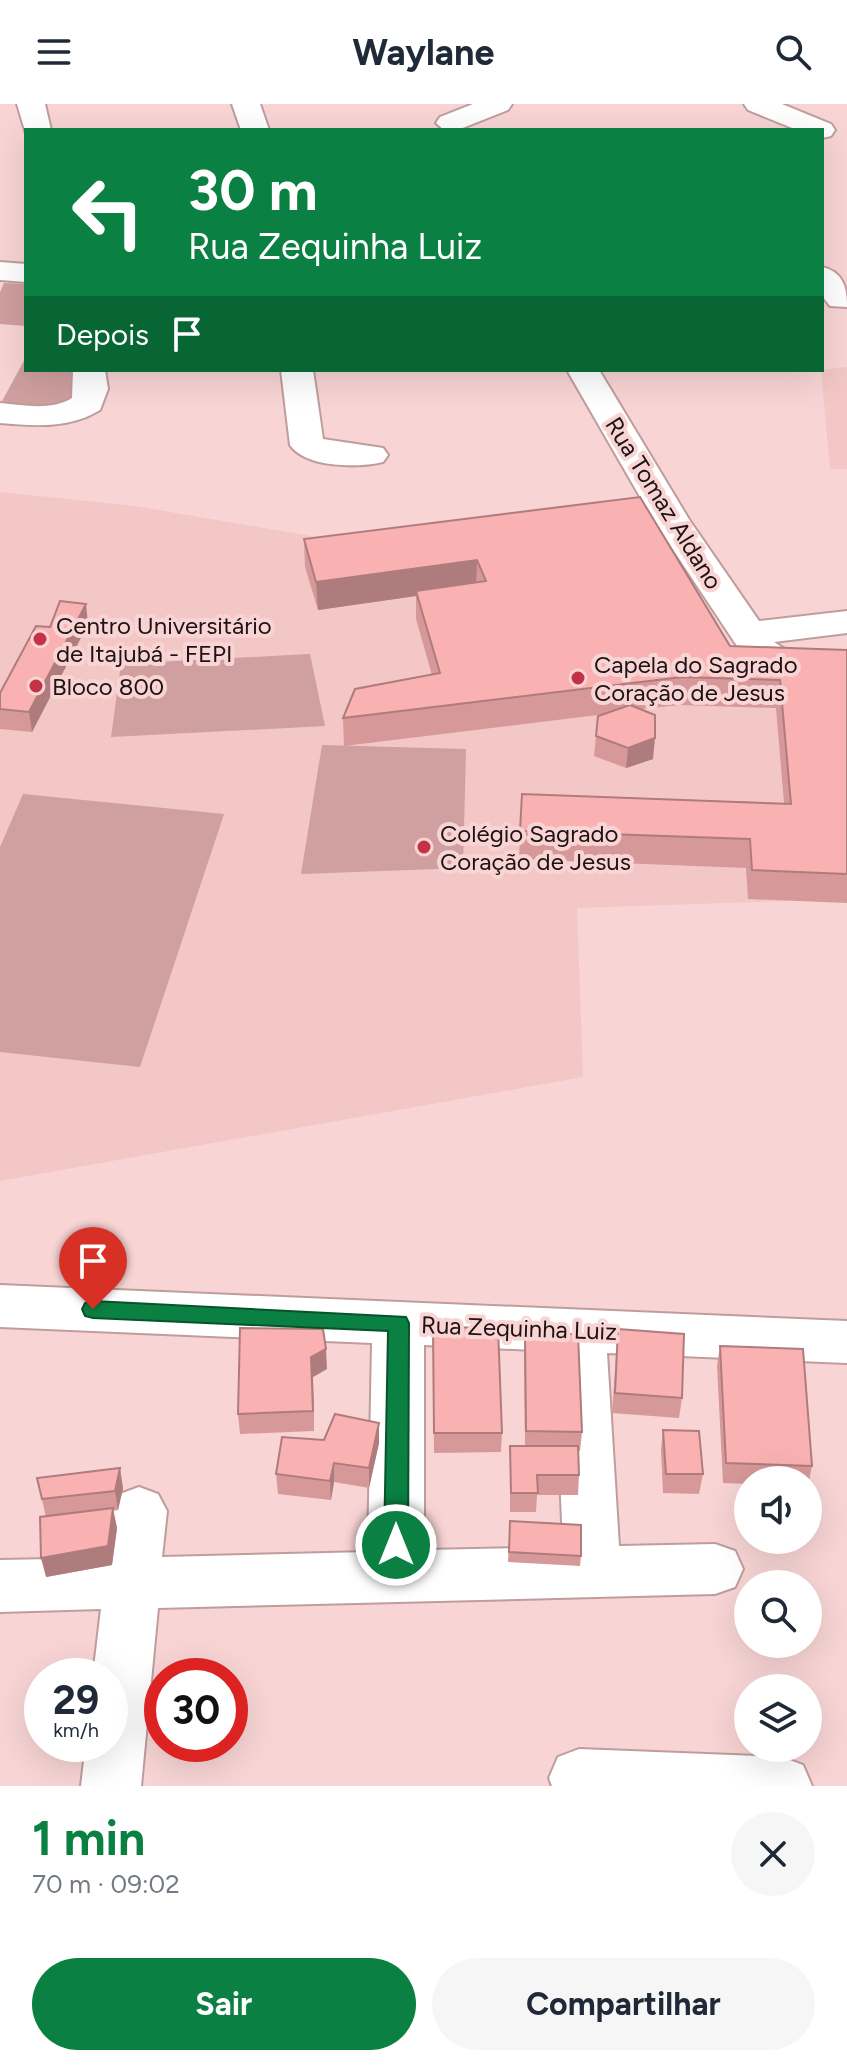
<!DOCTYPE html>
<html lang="pt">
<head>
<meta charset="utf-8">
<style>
	:root { --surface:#fff; --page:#f6f6f7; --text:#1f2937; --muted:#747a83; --accent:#0b8043 }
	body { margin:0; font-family:Figtree,sans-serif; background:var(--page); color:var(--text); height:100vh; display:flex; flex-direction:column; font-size:30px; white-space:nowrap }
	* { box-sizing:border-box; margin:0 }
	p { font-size:26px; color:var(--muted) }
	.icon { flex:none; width:44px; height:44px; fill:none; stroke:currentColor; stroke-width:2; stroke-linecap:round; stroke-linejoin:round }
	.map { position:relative; height:1682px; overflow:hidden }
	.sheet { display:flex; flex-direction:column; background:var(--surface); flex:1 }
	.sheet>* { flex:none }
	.banner { position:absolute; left:24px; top:24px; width:800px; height:244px; border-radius:0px; box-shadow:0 8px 32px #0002; background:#0b8043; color:#fff; overflow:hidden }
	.tools { position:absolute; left:734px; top:1362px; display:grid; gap:16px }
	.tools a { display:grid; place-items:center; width:88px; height:88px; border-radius:50%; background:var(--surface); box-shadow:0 8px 32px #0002; font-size:40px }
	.speed { position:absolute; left:24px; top:1554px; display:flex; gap:16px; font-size:40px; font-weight:700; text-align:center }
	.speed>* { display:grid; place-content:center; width:104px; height:104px; border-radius:50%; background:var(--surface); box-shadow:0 8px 32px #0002; line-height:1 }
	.speed small { font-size:20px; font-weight:400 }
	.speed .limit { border:12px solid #d22; background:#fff; color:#111 }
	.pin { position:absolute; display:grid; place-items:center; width:68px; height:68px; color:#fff; margin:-82px -34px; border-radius:50% 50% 50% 0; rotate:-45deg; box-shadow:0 0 8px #0007 }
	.pin .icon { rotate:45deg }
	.me { position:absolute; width:88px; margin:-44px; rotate:0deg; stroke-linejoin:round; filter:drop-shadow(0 0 6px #0008) }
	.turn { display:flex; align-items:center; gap:28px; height:168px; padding:0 32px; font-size:36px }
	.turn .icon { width:104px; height:104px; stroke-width:2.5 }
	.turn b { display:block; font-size:56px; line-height:68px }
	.then { display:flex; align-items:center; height:76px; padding:0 32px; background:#0003; gap:16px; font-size:30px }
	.round { display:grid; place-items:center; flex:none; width:84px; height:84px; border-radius:42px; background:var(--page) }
	.summary { display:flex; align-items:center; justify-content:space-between; height:136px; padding:0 32px }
	h1 { font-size:48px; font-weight:700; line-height:60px; color:var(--accent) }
	.button { display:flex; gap:16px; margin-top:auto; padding:16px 32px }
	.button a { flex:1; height:92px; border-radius:48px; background:var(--accent); color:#fff; font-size:32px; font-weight:700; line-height:92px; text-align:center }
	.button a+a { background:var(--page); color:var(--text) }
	header { display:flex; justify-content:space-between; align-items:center; height:104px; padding:0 32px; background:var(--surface); font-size:36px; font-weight:700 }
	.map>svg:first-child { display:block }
	.built { fill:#f2c7c6 }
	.green { fill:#d09f9f }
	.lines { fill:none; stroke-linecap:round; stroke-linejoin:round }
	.street-casing { stroke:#bf9d9d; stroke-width:4 }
	.street { fill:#fff; fill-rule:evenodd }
	.wall { fill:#d79899 }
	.shaded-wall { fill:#af7c7d }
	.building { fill:#fab1b2; stroke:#af7c7d; stroke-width:2 }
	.route { fill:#0b8043; stroke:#07532c; stroke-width:2 }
	.poi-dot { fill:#c33245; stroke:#f8d5d4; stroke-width:3 }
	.labels { text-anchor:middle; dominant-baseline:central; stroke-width:8; stroke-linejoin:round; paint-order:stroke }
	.street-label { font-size:24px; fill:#1e1212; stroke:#f8d5d4 }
	.poi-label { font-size:24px; fill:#1e1212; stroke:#f8d5d4; text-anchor:start }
</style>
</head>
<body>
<header><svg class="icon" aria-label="menu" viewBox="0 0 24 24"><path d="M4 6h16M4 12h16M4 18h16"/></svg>Waylane<svg class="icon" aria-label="search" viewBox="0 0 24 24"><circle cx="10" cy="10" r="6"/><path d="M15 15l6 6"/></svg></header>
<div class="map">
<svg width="847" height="1682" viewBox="0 0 847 1682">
	<rect width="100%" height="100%" fill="#f8d5d4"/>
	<g class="built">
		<polygon points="847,263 847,365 830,365 821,266"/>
		<polygon points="0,388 135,402 439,454 727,569 847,581 847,795 577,804 583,973 0,1077"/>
	</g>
	<g class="green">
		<polygon points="4,179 26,180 26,222 0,220 0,188"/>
		<polygon points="26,253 26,266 73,266 77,293 58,304 1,299"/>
		<polygon points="310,550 325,622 111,633 121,560"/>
		<polygon points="322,641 466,645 463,764 301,770"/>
		<polygon points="23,690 224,710 140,963 0,948 0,743"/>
	</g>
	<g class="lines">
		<g class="street-casing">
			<g id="street">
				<polygon points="17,0 45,0 51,26 26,26 26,30"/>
				<polygon points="232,0 260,0 269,26 241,26"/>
				<polygon points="473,0 512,0 508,6 460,25 444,26 436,19 440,13"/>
				<polygon points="744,0 782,0 831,20 835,26 831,32 822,34 822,26 797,26 748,6"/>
				<polygon points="0,158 26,160 26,178 0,176"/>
				<path d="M822,163C843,168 847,183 847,203L830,202L822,192Z"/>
				<path d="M73,266H105L108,285L100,306C69,325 35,322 0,319V299C24,301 51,307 72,294Z"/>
				<path d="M281,266H313L323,335L383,344L388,351L383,358C358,364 306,364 290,341Z"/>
				<path d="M567,266H599L690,417L759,517L847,507V529L774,538L786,546L847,555V579C813,574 775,573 745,554L654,417Z"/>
				<path d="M0,1181L847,1217V1259L607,1249L619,1442L715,1440L735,1447L743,1465L735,1483L715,1490L158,1504L141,1682H81L86,1640H110V1572H93L101,1505L0,1508V1456L106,1454L111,1407L120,1390L139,1383L158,1390L167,1407L162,1453L368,1448L372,1239L0,1223ZM424,1241L555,1247L563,1443L424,1446Z"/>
				<polygon points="579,1645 782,1653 803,1661 812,1682 552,1682 549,1674 558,1653"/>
			</g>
		</g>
		<use href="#street" class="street"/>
	</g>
	<g class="wall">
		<polygon points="640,393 730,542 847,546 847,799 748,795 746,764 519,755 522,690 784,699 776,604 679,601 641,605 653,655 626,664 594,652 596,632 606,610 344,642 343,614 432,571 416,515 416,492 318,506 305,463 304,435"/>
		<polygon points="88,520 32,628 0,625 0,589 50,523"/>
		<polygon points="433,1224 502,1329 501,1348 434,1349"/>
		<polygon points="618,1225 682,1294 679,1314 612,1309"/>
		<polygon points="525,1230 582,1328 580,1347 578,1347 579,1371 578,1391 537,1391 536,1408 510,1408 510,1342 525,1342 524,1250"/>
		<polygon points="720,1242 812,1362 808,1381 808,1376 748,1376 748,1380 723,1379 717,1262"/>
		<polygon points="327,1265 313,1273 314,1327 240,1330 238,1310"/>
		<polygon points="379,1319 379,1339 369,1384 334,1378 331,1396 278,1390 276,1370 324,1336"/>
		<polygon points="663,1326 703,1370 699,1390 663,1389 661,1346"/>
		<polygon points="37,1374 123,1384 118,1406 113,1407 117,1424 112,1461 46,1473 46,1413"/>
		<polygon points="510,1417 581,1452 580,1462 508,1458"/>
	</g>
	<g class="shaded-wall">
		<polygon points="477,456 476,484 416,487 416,492 318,506 316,478"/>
		<polygon points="86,500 88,520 32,628 29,608"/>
		<polygon points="655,634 653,655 626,664 628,644"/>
		<polygon points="326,1245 327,1265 313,1273 314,1327 311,1253"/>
		<polygon points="379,1319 379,1339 369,1384 369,1364"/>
		<polygon points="334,1359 334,1378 331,1396 330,1377"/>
		<polygon points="120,1364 123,1384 118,1406 115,1387"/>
		<polygon points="113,1404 117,1424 112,1461 46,1473 41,1454"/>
	</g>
	<g class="building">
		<polygon points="640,393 730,542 847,546 847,770 752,766 750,735 520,727 522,690 791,700 780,576 682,573 343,614 355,585 440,569 416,487 486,477 477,456 316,478 304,435"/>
		<polygon points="60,497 86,500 29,608 0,605 0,589 36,522 50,523"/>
		<polygon points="630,601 655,611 655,634 628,644 596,632 598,612"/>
		<polygon points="498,1223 502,1329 434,1329 433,1224"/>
		<polygon points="240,1224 323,1225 326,1245 311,1253 313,1307 238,1310"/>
		<polygon points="618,1225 684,1230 682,1294 615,1289"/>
		<polygon points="525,1230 578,1230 582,1328 526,1327"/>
		<polygon points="720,1242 803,1245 812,1362 726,1359"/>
		<polygon points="335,1310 379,1319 369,1364 334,1359 330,1377 276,1370 282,1333 324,1336"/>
		<polygon points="663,1326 699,1327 703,1370 666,1370"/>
		<polygon points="510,1342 578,1342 579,1371 537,1371 538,1389 511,1389"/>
		<polygon points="120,1364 115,1387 42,1395 37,1374"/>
		<polygon points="113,1404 108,1442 41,1454 40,1413"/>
		<polygon points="510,1417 581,1421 581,1452 509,1448"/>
	</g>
	<polygon class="route" points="93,1197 406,1213 409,1219 408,1441 404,1449 396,1452 388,1449 384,1441 388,1227 93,1214 85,1212 82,1205 85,1199"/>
	<g class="poi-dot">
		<circle cx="40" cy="535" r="8"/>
		<circle cx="578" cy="574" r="8"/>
		<circle cx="36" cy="582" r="8"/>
		<circle cx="424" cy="743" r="8"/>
	</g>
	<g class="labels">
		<g class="street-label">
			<text transform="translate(664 399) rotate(58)">Rua Tomaz Aldano</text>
			<text transform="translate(519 1224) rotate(2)">Rua Zequinha Luiz</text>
		</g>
		<g class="poi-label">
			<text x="56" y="521">Centro Universitário<tspan x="56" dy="28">de Itajubá - FEPI</tspan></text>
			<text x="594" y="560">Capela do Sagrado<tspan x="594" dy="28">Coração de Jesus</tspan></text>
			<text x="52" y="582">Bloco 800</text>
			<text x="440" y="729">Colégio Sagrado<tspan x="440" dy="28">Coração de Jesus</tspan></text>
		</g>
	</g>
</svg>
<div class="tools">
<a><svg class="icon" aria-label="sound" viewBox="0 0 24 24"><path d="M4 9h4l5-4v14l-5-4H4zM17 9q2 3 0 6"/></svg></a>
<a><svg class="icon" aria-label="search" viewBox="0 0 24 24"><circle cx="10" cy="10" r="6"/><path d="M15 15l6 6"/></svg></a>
<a><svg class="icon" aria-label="layers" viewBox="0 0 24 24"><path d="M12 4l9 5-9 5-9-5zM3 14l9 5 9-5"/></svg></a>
</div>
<div class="speed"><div>29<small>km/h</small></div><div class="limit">30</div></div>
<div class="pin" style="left:93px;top:1205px;background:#d93025"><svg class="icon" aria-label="arrive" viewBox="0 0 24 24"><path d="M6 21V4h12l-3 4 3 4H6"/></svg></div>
<svg class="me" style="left:396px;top:1441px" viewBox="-20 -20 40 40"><circle r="17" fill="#0b8043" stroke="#fff" stroke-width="3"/><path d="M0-11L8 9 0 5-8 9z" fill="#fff"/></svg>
<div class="banner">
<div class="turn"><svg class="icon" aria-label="left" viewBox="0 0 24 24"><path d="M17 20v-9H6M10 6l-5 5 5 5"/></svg><div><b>30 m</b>Rua Zequinha Luiz</div></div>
<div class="then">Depois<svg class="icon" aria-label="arrive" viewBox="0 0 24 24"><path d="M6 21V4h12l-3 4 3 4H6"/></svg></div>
</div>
</div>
<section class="sheet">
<div class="summary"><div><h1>1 min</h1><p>70 m · 09:02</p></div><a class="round"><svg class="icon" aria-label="close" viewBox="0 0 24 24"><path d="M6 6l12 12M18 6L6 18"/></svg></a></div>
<div class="button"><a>Sair</a><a>Compartilhar</a></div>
</section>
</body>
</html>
